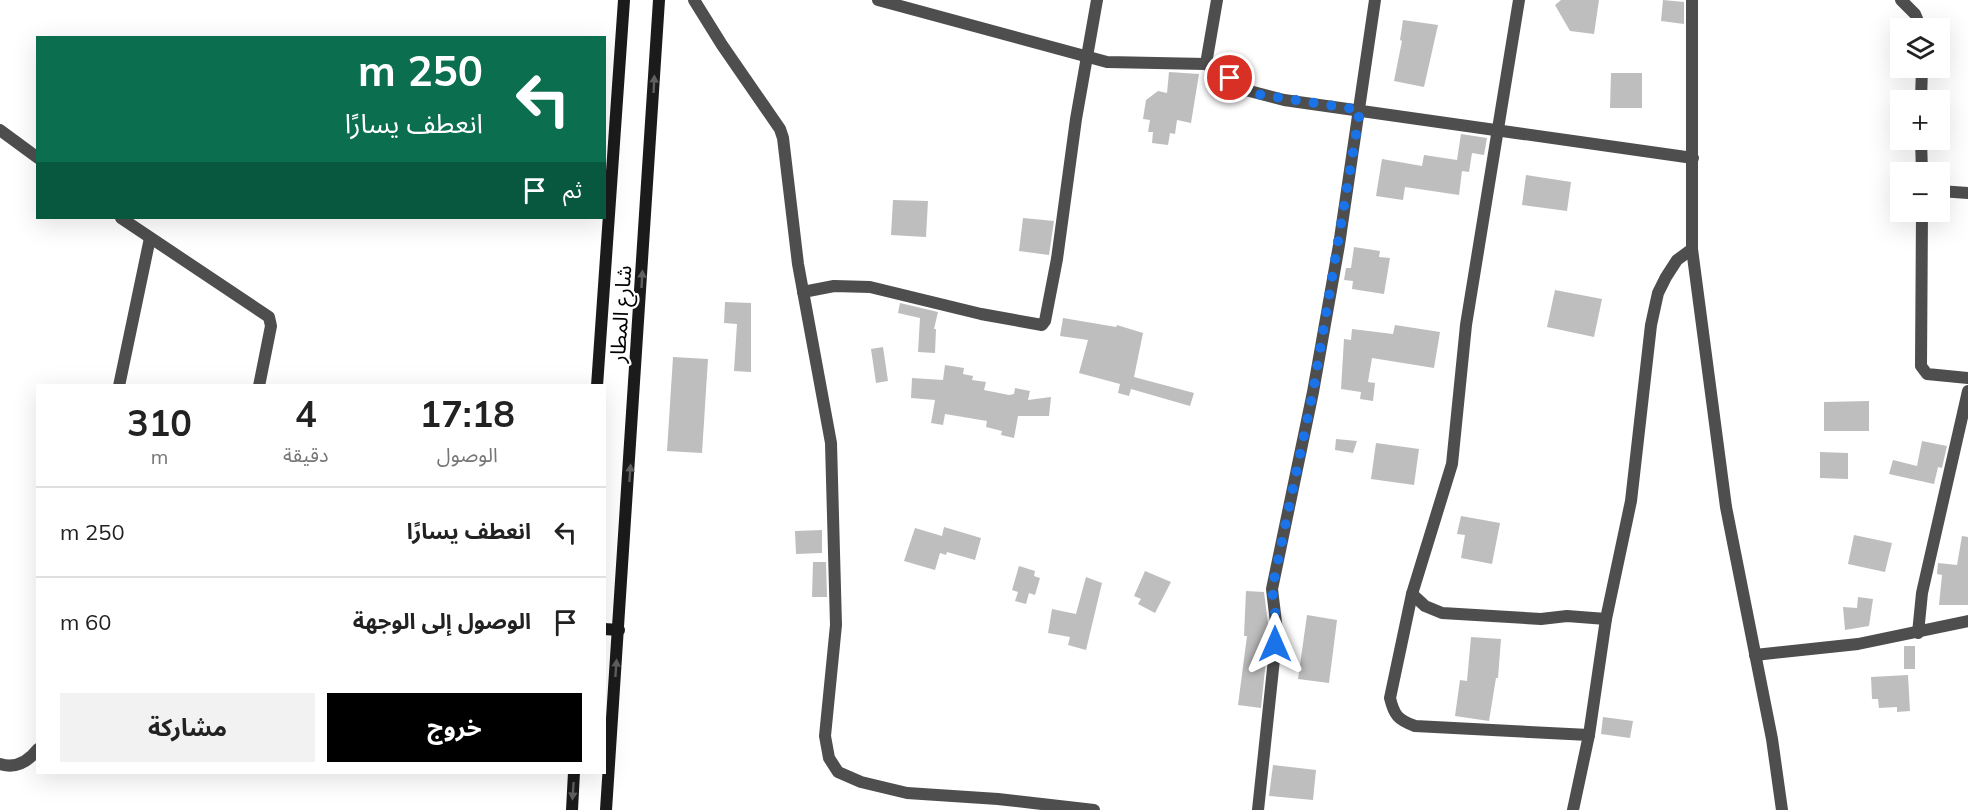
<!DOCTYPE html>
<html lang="ar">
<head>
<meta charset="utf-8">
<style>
	:root { --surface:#fff; --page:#f2f2f2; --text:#222; --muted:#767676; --line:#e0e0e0; --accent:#000 }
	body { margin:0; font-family:Mulish,"Noto Sans Arabic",sans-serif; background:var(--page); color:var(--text); direction:rtl; height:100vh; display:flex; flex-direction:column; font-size:22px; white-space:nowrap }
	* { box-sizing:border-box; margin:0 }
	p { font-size:20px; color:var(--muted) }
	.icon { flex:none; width:33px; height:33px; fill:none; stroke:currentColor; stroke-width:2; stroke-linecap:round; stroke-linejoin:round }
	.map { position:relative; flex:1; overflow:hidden; direction:ltr }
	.panel { position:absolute; left:36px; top:384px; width:570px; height:390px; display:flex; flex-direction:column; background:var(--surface); border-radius:0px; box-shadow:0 6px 24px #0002; direction:rtl }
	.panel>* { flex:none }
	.banner { position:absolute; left:36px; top:36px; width:570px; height:183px; border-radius:0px; box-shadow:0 6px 24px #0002; direction:rtl; background:#0b6e4f; color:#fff; overflow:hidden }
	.controls { position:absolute; left:1890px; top:18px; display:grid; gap:12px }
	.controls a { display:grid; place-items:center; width:60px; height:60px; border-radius:0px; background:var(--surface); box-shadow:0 6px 24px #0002; font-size:30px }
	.pin { position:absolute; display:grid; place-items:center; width:51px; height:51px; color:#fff; margin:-26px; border:3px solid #fff; border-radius:50%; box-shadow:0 2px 6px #0007 }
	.me { position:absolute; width:66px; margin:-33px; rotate:0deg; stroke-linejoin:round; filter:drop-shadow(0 0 4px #0008) }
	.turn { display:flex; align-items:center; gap:21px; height:126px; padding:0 24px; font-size:27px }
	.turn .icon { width:78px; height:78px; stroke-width:2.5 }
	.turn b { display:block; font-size:42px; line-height:51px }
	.then { display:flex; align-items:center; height:57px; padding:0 24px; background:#0003; gap:12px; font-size:22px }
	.eta { display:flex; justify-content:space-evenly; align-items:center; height:102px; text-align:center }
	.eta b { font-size:36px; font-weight:700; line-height:42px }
	.button { display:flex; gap:12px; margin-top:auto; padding:12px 24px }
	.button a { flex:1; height:69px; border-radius:0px; background:var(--accent); color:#fff; font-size:24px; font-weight:700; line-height:69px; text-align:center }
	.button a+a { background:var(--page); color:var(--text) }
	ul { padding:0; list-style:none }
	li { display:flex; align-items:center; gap:18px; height:90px; padding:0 24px; border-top:2px solid var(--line) }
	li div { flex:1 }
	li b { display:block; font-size:22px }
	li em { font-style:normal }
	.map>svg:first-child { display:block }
	.building { fill:#bebebe }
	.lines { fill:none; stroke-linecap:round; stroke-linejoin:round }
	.street { stroke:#4e4e4e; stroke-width:12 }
	.secondary { stroke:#1b1b1b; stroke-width:12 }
	.oneway { fill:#5f5f5f }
	.route { stroke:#1a73e8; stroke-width:10; stroke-dasharray:0 18 }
	.labels { text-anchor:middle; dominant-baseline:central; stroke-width:4.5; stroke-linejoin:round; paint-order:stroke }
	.street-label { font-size:21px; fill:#000; stroke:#fff }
</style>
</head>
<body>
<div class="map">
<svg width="1968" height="810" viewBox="0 0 1968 810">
	<rect width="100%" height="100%" fill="#fff"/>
	<g class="building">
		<polygon points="1561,0 1599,0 1594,34 1570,31 1555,5"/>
		<polygon points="1663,0 1684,2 1684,24 1661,21"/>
		<polygon points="1403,20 1438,25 1424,87 1394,81 1402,41 1400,40"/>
		<polygon points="1169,72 1199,74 1191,123 1177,120 1175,134 1170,133 1168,145 1152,143 1153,132 1148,132 1150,120 1143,119 1146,100 1158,91 1167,93"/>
		<polygon points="1611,73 1642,73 1642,108 1610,108"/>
		<polygon points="1461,134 1487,138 1484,155 1472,153 1469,172 1462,171 1459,195 1405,187 1403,200 1376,196 1382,159 1422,166 1424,155 1457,160"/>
		<polygon points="1526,175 1571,182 1567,211 1522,205"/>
		<polygon points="893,200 928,201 926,237 891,235"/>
		<polygon points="1023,218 1054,221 1049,255 1019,251"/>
		<polygon points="1354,247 1380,251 1379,257 1390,258 1384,294 1352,289 1353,281 1344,280 1346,268 1351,268"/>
		<polygon points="1555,290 1602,299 1594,337 1547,327"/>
		<polygon points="725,302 751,303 751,372 734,371 737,324 724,323"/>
		<polygon points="900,303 938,312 934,329 936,329 935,353 918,352 920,318 898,313"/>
		<polygon points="1063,318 1116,327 1117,325 1143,333 1134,377 1194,393 1190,406 1131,389 1129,396 1118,393 1120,384 1079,373 1088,340 1060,336"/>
		<polygon points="1395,325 1440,332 1434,368 1372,358 1368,382 1375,383 1373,401 1360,399 1361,392 1341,389 1344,339 1351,340 1352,329 1393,334"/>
		<polygon points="883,347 888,381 876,383 871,349"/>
		<polygon points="673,357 708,359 702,453 667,451"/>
		<polygon points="945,365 964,368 963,374 973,376 972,380 986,382 984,390 1009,395 1014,394 1015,388 1030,391 1028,400 1051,397 1049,416 1018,416 1014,438 1001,435 1002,431 986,427 987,421 945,414 943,425 931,423 935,400 911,398 912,378 943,380"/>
		<polygon points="1869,401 1869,431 1824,431 1824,402"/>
		<polygon points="1336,439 1357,441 1353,453 1335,450"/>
		<polygon points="1922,441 1947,446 1942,468 1938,467 1934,484 1889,474 1893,460 1917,466"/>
		<polygon points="1376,443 1419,449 1414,485 1371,479"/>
		<polygon points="1820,452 1848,453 1848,479 1820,478"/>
		<polygon points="1461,516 1500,523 1492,564 1461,558 1465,535 1457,534"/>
		<polygon points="944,527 981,538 975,560 947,552 946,555 940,553 935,570 904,561 915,528 942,536"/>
		<polygon points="822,530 822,553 796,554 795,531"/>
		<polygon points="1854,535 1892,543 1885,572 1848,564"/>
		<polygon points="1962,536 1968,537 1968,605 1939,605 1942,575 1937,574 1938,563 1957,565"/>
		<polygon points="813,562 826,562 827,597 812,597"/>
		<polygon points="1019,566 1035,571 1034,576 1040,578 1035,595 1029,593 1026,604 1015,601 1018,592 1012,590"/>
		<polygon points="1145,571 1171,582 1155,613 1138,604 1141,599 1134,596"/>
		<polygon points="1086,577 1102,583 1086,650 1068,645 1070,637 1048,633 1052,609 1076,614"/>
		<polygon points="1246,591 1264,592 1269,631 1261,708 1238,705 1247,636 1244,636"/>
		<polygon points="1858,597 1873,599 1869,626 1845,630 1843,607 1857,608"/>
		<polygon points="1307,615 1337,620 1329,683 1298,679"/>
		<polygon points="1471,637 1501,639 1498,678 1496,678 1489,721 1455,716 1460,680 1467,681"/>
		<rect x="1904" y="646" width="11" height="23"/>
		<polygon points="1908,675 1910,711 1897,712 1897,707 1879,708 1878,699 1872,699 1871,677"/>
		<polygon points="1603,717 1633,721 1630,738 1601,734"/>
		<polygon points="1273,765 1316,770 1313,800 1269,796"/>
	</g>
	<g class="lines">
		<g class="street">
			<polyline points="694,0 722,45 780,129 783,138 798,264 831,443 836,625 825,736 829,758 838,772 861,782 907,793 998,799 1094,810"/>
			<polyline points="878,0 1107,62 1206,64 1229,78 1238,88 1284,100 1693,158"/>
			<path d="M1519,0L1466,325L1452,464L1412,594L1390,698C1394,715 1398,720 1415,726L1589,735"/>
			<polyline points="1692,0 1692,249 1726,507 1772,739 1782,810"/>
			<polyline points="1901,0 1915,14 1921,28"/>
			<polyline points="1206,64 1217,0"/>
			<polyline points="1921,100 1922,68"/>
			<polyline points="0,130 38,158"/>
			<polyline points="1921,140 1922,172"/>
			<polyline points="1940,191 1968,193"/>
			<polyline points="1922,212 1921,366 1927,374 1968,378"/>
			<polyline points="121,218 269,317 271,326 259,386"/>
			<polyline points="803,292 834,286 870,287 981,314 1042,325 1045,321 1057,259 1076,119 1097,0"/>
			<polyline points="119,386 150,238"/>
			<polyline points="1412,594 1425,606 1442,613 1541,619 1567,616 1606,619"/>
			<polyline points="1918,633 1922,593 1968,391"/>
			<polyline points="1755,655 1858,644 1968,621"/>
			<path d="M0,764C16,769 28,762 38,749"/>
			<polyline points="1258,810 1277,631 1272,589 1313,392 1339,245 1375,0"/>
			<polyline points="1573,810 1589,735 1606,619 1631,501 1651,325 1658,293 1666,277 1677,260 1692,249"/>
		</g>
		<g class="secondary">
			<polyline points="597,386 624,0"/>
			<polyline points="604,629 619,630"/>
			<polyline points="572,810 574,772"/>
			<polyline points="606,810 659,0"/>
		</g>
	</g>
	<defs><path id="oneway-solid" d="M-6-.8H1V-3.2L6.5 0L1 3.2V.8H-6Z" transform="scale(1.5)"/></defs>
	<g class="oneway">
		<use href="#oneway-solid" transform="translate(654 84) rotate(-87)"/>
		<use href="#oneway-solid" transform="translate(642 279) rotate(-87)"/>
		<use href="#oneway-solid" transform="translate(630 473) rotate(-86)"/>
		<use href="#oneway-solid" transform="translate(616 668) rotate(-86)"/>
		<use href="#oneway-solid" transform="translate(573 791) rotate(94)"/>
	</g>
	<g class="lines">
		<polyline class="route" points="1230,78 1238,88 1256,94 1360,110 1313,392 1272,589 1276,618 1275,644"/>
	</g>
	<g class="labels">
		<g class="street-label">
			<text transform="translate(620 314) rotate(-86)">شارع المطار</text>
		</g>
	</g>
</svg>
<div class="controls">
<a><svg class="icon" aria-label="layers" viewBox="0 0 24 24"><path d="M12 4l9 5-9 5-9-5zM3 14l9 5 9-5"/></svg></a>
<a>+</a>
<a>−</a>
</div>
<div class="pin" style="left:1230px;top:78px;background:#d93025"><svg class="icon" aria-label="arrive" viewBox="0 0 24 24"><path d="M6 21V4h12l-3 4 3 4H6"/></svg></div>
<svg class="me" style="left:1275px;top:644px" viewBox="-20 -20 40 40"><path d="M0-17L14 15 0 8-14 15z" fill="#1a73e8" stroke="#fff" stroke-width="4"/></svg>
<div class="banner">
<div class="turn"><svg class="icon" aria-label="left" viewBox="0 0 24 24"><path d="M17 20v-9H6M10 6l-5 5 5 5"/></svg><div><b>250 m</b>انعطف يسارًا</div></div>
<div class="then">ثم<svg class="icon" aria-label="arrive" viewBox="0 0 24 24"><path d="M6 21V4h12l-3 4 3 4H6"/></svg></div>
</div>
<section class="panel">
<div class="eta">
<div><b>17:18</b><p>الوصول</p></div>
<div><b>4</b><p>دقيقة</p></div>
<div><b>310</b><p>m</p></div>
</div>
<ul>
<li><svg class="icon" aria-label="left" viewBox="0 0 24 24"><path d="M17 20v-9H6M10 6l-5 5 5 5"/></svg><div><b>انعطف يسارًا</b></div><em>250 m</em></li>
<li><svg class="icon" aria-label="arrive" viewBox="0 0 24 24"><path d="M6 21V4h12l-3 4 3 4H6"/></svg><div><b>الوصول إلى الوجهة</b></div><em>60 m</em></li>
</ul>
<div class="button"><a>خروج</a><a>مشاركة</a></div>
</section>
</div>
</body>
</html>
